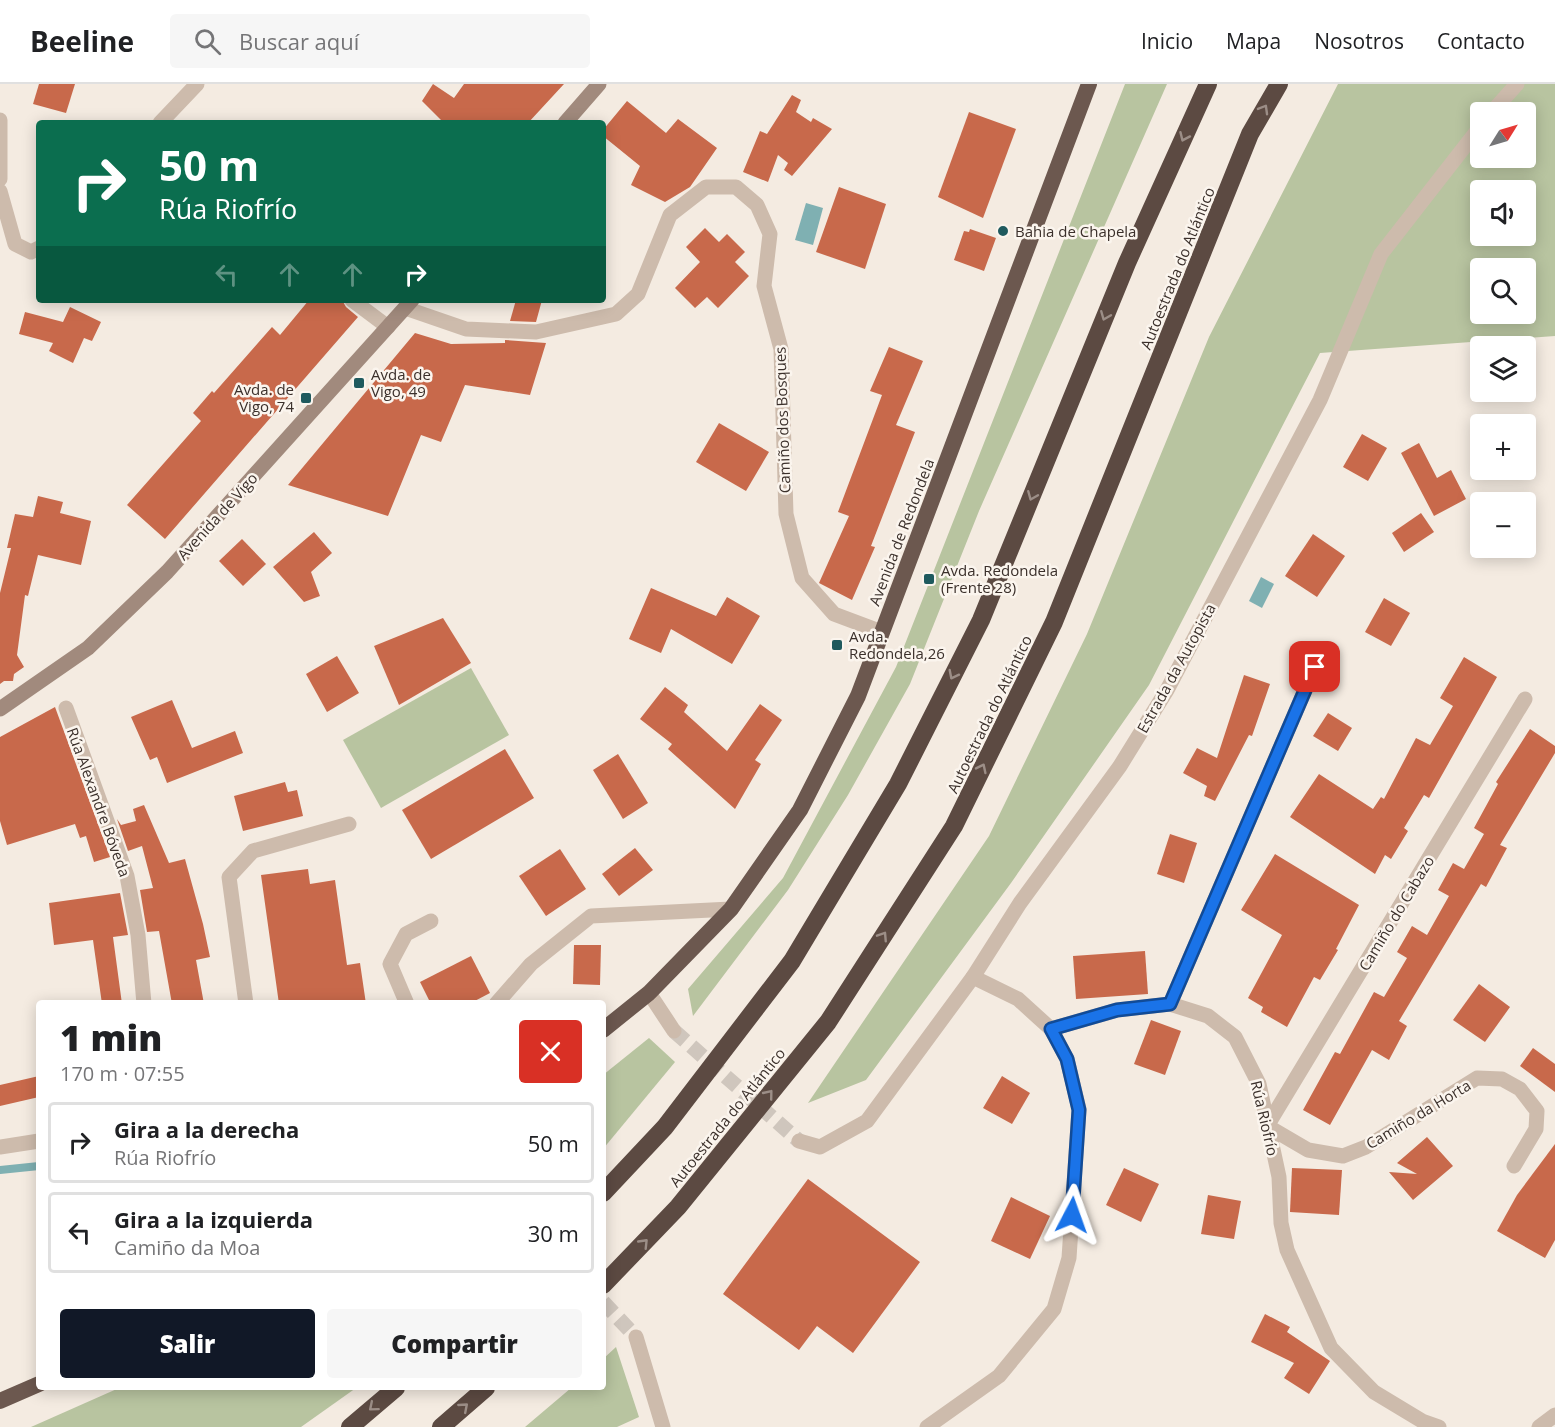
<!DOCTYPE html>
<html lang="es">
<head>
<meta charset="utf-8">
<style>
	:root { --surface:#fff; --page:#f6f6f6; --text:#202124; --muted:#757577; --line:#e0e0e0; --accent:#111827 }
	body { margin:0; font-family:"Open Sans",sans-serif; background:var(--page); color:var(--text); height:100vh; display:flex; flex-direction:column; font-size:22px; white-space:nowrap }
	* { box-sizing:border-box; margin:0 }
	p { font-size:20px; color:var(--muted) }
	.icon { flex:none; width:33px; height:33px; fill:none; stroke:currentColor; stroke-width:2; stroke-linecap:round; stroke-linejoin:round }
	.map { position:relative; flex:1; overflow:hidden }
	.drawer { position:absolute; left:36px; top:916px; width:570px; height:390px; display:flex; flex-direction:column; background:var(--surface); border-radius:6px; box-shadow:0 3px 15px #0003 }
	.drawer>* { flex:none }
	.hud { position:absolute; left:36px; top:36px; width:570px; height:183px; border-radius:6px; box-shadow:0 3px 15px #0003; background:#0b6e4f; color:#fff; overflow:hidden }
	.needle { width:39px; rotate:53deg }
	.buttons { position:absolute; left:1470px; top:18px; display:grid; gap:12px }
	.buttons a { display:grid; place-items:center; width:66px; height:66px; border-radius:6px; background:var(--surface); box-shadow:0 3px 15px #0003; font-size:30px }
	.pin { position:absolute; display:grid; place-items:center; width:51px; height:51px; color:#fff; margin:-26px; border-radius:12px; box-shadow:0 3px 9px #0006 }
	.me { position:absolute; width:66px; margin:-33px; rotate:4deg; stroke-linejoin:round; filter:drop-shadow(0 0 4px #0008) }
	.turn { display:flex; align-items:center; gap:21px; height:126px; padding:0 24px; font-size:27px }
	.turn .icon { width:78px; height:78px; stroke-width:2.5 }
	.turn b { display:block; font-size:42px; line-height:51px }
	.lanes { display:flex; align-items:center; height:57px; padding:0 24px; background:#0003; justify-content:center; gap:30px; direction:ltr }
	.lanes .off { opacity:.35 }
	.round { display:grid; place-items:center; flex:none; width:63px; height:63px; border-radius:6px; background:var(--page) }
	.overview { display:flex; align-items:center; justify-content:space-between; height:102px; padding:0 24px }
	h1 { font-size:36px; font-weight:800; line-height:45px }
	.cta { display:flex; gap:12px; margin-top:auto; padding:12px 24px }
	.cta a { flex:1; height:69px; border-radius:6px; background:var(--accent); color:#fff; font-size:24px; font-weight:800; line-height:69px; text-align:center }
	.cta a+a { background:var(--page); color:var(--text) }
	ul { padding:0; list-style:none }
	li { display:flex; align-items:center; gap:18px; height:81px; margin:0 12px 9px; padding:0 12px; border:3px solid var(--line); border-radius:6px }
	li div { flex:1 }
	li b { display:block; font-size:22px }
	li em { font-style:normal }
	header { display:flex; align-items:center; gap:36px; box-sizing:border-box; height:84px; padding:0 30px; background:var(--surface); border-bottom:2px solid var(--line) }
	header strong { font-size:28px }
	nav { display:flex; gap:33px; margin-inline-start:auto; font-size:21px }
	.search { width:420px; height:54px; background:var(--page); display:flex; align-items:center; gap:15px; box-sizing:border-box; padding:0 21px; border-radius:6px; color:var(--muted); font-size:22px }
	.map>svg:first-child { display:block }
	.green { fill:#b8c4a0; fill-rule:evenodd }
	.water { fill:#7fb0b2 }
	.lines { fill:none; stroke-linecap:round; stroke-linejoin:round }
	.stream { stroke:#7fb0b2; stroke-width:8 }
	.building { fill:#c8694b }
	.minor-tunnel { stroke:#cfc6bd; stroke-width:15; stroke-dasharray:15 8; stroke-linecap:butt }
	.service { stroke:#cdbbac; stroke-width:15 }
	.minor { stroke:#cdbbac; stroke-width:15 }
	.secondary { stroke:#a18a7d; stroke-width:15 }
	.trunk { stroke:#6c584f; stroke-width:16 }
	.motorway { stroke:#5c4a42; stroke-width:18 }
	.oneway { stroke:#9c8e87 }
	.route-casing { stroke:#114b97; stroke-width:15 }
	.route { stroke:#1a73e8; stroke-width:10 }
	.poi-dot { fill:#1f5a5e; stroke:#fbf5ee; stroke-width:2 }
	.labels { text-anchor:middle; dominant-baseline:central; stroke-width:5; stroke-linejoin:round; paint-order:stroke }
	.poi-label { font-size:15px; fill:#3b302b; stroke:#fbf5ee; text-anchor:start }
	.street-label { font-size:15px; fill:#3b302b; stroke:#fbf5ee }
</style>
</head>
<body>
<header>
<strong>Beeline</strong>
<div class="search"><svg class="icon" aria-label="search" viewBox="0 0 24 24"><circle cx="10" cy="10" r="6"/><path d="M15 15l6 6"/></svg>Buscar aquí</div>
<nav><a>Inicio</a><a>Mapa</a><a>Nosotros</a><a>Contacto</a></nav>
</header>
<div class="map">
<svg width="1555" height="1343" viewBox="0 0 1555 1343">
	<rect width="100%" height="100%" fill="#f4ebe1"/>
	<g class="green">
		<polygon points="1125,0 1167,0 979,427 910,600 848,711 788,806 693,932 688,905 783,794 896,583"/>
		<path d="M1338,0H1555V252L1320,269L1149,601L1011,799L866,996L808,1019L989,752L1087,550L1209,253ZM1480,28H1526V74H1480ZM1480,106H1526V152H1480ZM1480,184H1526V230H1480Z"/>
		<polygon points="471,584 509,651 381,724 343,656"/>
		<polygon points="649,954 675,978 603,1065 603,991"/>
		<polygon points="616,1263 639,1333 617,1343 525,1343 571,1304 603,1304 603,1275"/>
		<polygon points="119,1304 356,1304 301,1343 31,1343"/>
	</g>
	<g class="water">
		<polygon points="806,119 823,124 813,161 795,156"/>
		<polygon points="1261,493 1274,500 1262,524 1249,517"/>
	</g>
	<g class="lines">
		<polyline class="stream" points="0,1086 39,1082"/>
	</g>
	<g class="building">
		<polygon points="39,0 75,0 66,29 33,20"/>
		<polygon points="433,0 454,14 464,0 564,0 528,39 444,39 422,17"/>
		<polygon points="792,11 801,16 796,28 811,38 813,34 832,45 792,92 784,86 788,79 778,71 768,98 743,88 760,47 767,50"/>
		<polygon points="627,17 666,49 678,35 717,64 690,103 665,118 631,101 640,82 603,52 603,46"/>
		<polygon points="969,28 1016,45 983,134 938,113"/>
		<polygon points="839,103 886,120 865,185 816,168"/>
		<polygon points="705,144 719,158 727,150 745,168 735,178 749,192 718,224 707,213 695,224 675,204 700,178 686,163"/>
		<polygon points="970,145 996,154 984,187 954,176 964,147 969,148"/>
		<polygon points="309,216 342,216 346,223 358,233 165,455 127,421 201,337 193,329 212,307 214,309 272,243 280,251"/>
		<polygon points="516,216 542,216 536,238 510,237"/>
		<polygon points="70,223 101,238 92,257 84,254 73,279 49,267 53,259 19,250 25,228 63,238"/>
		<polygon points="415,249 451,260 505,259 505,256 546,259 530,311 465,301 441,358 421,351 388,432 288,401"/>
		<polygon points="889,263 923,277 896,341 915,348 871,462 875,463 852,516 819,499 849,432 838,428 882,311 870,307"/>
		<polygon points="719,339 769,368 746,407 696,378"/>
		<polygon points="1362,350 1387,364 1368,397 1343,383"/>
		<polygon points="1419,359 1437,394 1451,386 1466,415 1434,432 1401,369"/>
		<polygon points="38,412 63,418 60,429 91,437 81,481 38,471 28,512 25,511 17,571 24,583 14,590 13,597 4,597 0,600 0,509 11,464 7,464 15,430 33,433"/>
		<polygon points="1421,429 1434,448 1404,468 1392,449"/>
		<polygon points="314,448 332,469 311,488 320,512 304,518 273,483"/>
		<polygon points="1313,450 1345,472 1317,513 1285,492"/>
		<polygon points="242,455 266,480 243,502 219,477"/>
		<polygon points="651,504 716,532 727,513 760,532 732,580 671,545 661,569 629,555"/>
		<polygon points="1384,514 1410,529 1391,562 1365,548"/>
		<polygon points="443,534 471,579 399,621 374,562"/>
		<polygon points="337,572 359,609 327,628 306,590"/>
		<polygon points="1464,573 1497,593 1429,714 1424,711 1404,744 1408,747 1391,775 1385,771 1375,790 1290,733 1319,690 1373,725 1381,713 1384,715 1416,654 1430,661 1453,622 1440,614"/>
		<polygon points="1244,591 1270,600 1252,652 1249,651 1215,717 1204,712 1207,702 1183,689 1197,664 1217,674"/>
		<polygon points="665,603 688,621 684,628 727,667 760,620 782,636 755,676 761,680 735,725 668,665 672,660 640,635"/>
		<polygon points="172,616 192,664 235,647 243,669 167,699 157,673 150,676 131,633"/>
		<polygon points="55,623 110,773 94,778 86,752 80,754 75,740 7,761 0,737 0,653"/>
		<polygon points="1328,629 1352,644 1338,667 1313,652"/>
		<polygon points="1530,645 1555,662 1555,669 1500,761 1507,764 1486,803 1481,800 1399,937 1407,942 1389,976 1372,966 1330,1041 1303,1026 1335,968 1340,970 1374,908 1384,913 1407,874 1397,868 1412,842 1427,851 1449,812 1438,806 1453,779 1464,785 1484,750 1474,744 1498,700 1496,698"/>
		<polygon points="505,665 534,714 431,775 402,726"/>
		<polygon points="618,670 648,719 623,735 593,686"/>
		<polygon points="285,698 288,708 297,706 303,732 243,747 234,712"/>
		<polygon points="144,721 169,779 185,775 203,840 210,873 196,876 204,920 172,920 159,847 147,848 140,806 153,804 142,762 128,767 117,735 121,741 136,737 133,725"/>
		<polygon points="1170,750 1197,759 1184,799 1157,790"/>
		<polygon points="635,764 653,786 619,812 602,790"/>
		<polygon points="560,765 586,805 546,832 519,792"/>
		<polygon points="1275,770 1359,821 1336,865 1338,866 1320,896 1314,893 1287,943 1261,928 1263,923 1248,914 1282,851 1241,826"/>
		<polygon points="308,785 310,800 335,796 347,881 360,879 366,920 279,920 261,791"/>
		<polygon points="120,809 128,851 113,853 122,920 102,920 93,856 54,861 49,819"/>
		<polygon points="574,861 601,861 600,901 573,900"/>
		<polygon points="1145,867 1148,910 1076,915 1073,872"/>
		<polygon points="471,872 490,909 469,920 431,920 420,898"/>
		<polygon points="1479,900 1510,923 1485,958 1453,936"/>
		<polygon points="1151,936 1181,947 1165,991 1134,980"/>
		<polygon points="1533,964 1555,980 1555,1008 1520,982"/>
		<polygon points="39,992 39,1013 0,1022 0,1001"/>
		<polygon points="1002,992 1030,1009 1012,1040 983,1024"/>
		<polygon points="1427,1053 1453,1082 1413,1116 1389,1088 1417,1090 1397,1079"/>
		<polygon points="1555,1060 1555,1156 1545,1174 1497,1147 1517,1111"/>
		<polygon points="1124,1084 1159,1100 1141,1138 1106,1121"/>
		<polygon points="1292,1084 1342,1086 1339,1131 1290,1128"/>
		<polygon points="808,1095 920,1178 853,1269 817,1242 799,1266 723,1210"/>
		<polygon points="1208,1111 1241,1117 1234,1155 1201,1150"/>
		<polygon points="1011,1113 1050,1132 1030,1175 991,1157"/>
		<polygon points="1265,1230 1290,1243 1287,1248 1330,1277 1309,1310 1284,1294 1294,1279 1251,1258"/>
	</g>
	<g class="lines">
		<g class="minor-tunnel">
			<polyline points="674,947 799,1057"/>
			<polyline points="603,1218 636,1253"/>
		</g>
		<g class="service">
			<polyline points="246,920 229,793 253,767 349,740"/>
			<polyline points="407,920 390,880 406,850 431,837"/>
		</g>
		<g class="minor">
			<polyline points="1492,28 1517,0"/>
			<polyline points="0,36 0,95"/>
			<polyline points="160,39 197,0"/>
			<polyline points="0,107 15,160 31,168 39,164"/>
			<polyline points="352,216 388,243"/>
			<polyline points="405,224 466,245 536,248 616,230 638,210 670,131 706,103 736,103 757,121 770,150 764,202 781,265 786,430 802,494 834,530 882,548"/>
			<polyline points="66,624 127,792 138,851 144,920"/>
			<polyline points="973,893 1018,915 1051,945 1117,926 1170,920 1208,932 1235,953 1259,1000 1279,1093 1281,1139 1287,1166 1331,1264 1374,1308 1422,1337 1439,1343"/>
			<polyline points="649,909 674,947"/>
			<polyline points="496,920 531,880 591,832 731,825"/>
			<polyline points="1170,920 1315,583"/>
			<polyline points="799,1057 820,1063 867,1037 973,893 1020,819 1120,682 1167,606 1320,316 1381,170 1480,43"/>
			<polyline points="0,1063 39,1057"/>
			<polyline points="1514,1082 1536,1045 1537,1027 1520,1005 1502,995 1477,994 1366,1063 1343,1072 1308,1066 1267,1042 1525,615"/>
			<polyline points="636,1253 663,1343"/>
			<polyline points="927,1343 999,1292 1054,1225 1069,1174 1079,1025 1067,975 1051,945"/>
			<polyline points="1539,1343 1555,1331"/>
		</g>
		<g class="secondary">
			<polyline points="565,39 599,0"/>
			<polyline points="0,625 88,564 167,488 412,216"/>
		</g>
		<g class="trunk">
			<polyline points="603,946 649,909 731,825 800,726 858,612 1089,0"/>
			<polyline points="0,1317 39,1300"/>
		</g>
		<g class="motorway">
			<polyline points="603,1109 665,1043 792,877 898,700 981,536 1127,179 1208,0"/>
			<polyline points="603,1201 678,1123 828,938 954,742 1054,538 1250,50 1279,0"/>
			<polyline points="350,1343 396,1304"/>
			<polyline points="441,1343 486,1304"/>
		</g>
	</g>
	<defs><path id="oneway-chevron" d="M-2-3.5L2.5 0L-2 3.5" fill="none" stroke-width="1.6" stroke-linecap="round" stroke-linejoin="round" transform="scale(1.5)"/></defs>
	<g class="oneway">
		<use href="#oneway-chevron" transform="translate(1264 25) rotate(-60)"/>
		<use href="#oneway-chevron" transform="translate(1184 53) rotate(114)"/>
		<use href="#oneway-chevron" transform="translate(1105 232) rotate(112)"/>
		<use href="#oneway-chevron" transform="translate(1032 412) rotate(112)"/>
		<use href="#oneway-chevron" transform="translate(953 591) rotate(117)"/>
		<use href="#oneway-chevron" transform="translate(982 684) rotate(-64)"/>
		<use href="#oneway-chevron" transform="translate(883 852) rotate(-57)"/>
		<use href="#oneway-chevron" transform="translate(769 1010) rotate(-51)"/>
		<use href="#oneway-chevron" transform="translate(644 1159) rotate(-46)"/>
		<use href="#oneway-chevron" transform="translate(373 1323) rotate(140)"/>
		<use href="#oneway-chevron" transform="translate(464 1323) rotate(-41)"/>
	</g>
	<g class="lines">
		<g class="route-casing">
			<polyline id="route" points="1072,1131 1079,1026 1067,975 1051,945 1117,926 1170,920 1315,583"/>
		</g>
		<use href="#route" class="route"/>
	</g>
	<g class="poi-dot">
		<circle cx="1003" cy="147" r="6"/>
		<rect x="353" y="293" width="12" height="12" rx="3"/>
		<rect x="300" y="308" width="12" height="12" rx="3"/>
		<rect x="923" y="489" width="12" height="12" rx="3"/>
		<rect x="831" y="555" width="12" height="12" rx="3"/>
	</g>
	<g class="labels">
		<g class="poi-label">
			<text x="1015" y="147">Bahia de Chapela</text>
			<text x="371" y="290">Avda. de<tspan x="371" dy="17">Vigo, 49</tspan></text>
			<text x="294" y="305" text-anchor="end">Avda. de<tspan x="294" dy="17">Vigo, 74</tspan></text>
			<text x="941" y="486">Avda. Redondela<tspan x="941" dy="17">(Frente 28)</tspan></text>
			<text x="849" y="552">Avda.<tspan x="849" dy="17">Redondela,26</tspan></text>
		</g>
		<g class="street-label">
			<text transform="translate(1177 184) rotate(-68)">Autoestrada do Atlántico</text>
			<text transform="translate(782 336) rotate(-92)">Camiño dos Bosques</text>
			<text transform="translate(217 432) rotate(-48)">Avenida de Vigo</text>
			<text transform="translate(901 448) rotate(-69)">Avenida de Redondela</text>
			<text transform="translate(1176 584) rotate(-61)">Estrada da Autopista</text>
			<text transform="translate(989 630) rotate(-64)">Autoestrada do Atlántico</text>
			<text transform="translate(99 718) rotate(70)">Rúa Alexandre Bóveda</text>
			<text transform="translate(1396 829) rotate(-59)">Camiño do Cabazo</text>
			<text transform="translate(1418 1030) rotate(-31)">Camiño da Horta</text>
			<text transform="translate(727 1033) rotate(-51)">Autoestrada do Atlántico</text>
			<text transform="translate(1265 1034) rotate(77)">Rúa Riofrío</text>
		</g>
	</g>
</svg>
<div class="buttons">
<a><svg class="needle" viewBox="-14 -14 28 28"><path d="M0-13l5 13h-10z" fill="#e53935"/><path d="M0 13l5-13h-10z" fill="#757577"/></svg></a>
<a><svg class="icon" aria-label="sound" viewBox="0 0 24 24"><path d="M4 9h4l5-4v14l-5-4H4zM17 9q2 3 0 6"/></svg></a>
<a><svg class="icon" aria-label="search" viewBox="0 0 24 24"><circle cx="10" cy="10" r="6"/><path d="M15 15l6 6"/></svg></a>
<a><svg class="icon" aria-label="layers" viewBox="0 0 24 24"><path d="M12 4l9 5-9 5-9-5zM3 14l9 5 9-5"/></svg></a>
<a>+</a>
<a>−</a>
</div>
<div class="pin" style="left:1315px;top:583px;background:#d93025"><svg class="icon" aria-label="arrive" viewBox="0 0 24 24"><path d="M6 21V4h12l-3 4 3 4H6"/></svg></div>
<svg class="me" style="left:1072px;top:1131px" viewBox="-20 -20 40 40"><path d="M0-17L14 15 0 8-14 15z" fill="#1a73e8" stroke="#fff" stroke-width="4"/></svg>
<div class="hud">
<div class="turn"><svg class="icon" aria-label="right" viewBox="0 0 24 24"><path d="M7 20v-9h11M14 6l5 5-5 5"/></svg><div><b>50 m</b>Rúa Riofrío</div></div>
<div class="lanes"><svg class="icon off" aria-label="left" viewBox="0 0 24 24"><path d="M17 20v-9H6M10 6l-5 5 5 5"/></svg><svg class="icon off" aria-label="ahead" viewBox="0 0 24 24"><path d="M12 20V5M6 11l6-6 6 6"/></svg><svg class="icon off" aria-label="ahead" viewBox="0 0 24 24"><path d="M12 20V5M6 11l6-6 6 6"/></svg><svg class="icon" aria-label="right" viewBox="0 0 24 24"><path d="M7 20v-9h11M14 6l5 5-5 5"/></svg></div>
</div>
<section class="drawer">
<div class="overview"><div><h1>1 min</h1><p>170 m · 07:55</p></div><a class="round" style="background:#d93025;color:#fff"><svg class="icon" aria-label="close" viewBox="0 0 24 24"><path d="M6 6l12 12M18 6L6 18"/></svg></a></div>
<ul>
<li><svg class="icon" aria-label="right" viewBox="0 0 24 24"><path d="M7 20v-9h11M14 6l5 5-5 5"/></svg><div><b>Gira a la derecha</b><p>Rúa Riofrío</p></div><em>50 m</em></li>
<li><svg class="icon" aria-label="left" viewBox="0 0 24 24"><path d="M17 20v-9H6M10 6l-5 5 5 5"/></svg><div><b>Gira a la izquierda</b><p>Camiño da Moa</p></div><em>30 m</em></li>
</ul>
<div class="cta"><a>Salir</a><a>Compartir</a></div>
</section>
</div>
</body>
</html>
